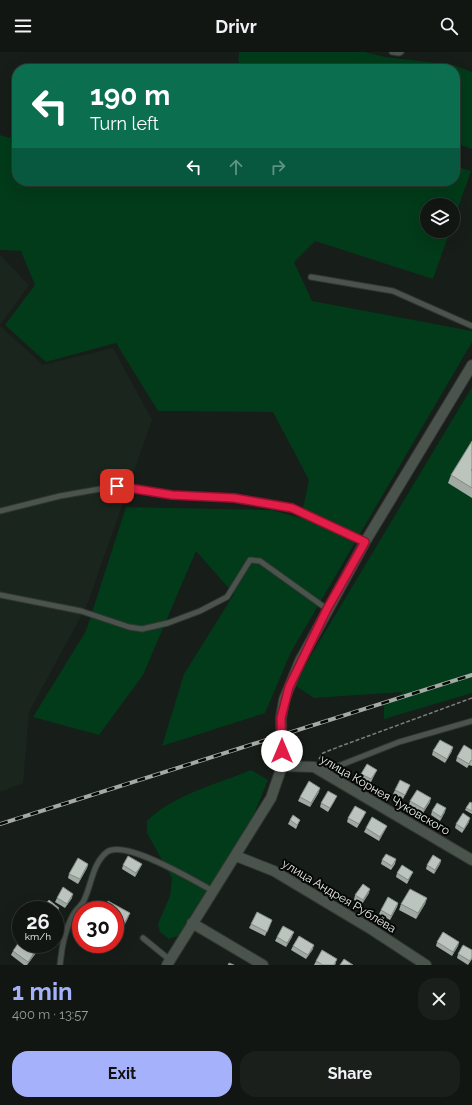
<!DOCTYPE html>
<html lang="en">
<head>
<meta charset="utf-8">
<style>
	:root { --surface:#111612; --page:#1a1f1b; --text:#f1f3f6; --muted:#9c9f9f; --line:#303532; --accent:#a6b1fc }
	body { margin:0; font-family:Raleway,sans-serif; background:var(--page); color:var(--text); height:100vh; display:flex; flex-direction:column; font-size:15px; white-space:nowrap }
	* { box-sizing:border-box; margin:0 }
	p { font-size:13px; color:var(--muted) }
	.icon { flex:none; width:22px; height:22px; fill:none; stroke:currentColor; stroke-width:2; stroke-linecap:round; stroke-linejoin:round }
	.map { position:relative; height:913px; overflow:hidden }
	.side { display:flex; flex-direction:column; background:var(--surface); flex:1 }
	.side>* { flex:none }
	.hud { position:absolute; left:12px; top:12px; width:448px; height:122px; border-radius:16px; box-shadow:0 4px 16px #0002,0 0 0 1px var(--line); background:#0b6e4f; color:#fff; overflow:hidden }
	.controls { position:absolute; left:420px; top:146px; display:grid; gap:8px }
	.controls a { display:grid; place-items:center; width:40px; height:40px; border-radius:50%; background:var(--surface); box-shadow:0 4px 16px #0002,0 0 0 1px var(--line); font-size:20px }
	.speed { position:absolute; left:12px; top:849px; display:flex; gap:8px; font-size:20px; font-weight:700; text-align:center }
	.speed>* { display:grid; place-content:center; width:52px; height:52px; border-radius:50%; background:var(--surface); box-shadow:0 4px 16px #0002,0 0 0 1px var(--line); line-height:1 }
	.speed small { font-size:10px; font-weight:400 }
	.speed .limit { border:6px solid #d22; background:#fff; color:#111 }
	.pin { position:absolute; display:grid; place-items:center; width:34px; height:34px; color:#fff; margin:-17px; border-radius:8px; box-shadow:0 2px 6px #0006 }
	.me { position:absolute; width:44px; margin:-22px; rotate:0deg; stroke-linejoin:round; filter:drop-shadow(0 0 3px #0008) }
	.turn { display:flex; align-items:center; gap:14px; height:84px; padding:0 12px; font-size:18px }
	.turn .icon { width:52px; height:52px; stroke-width:2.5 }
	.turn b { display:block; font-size:28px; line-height:34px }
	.lanes { display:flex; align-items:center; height:38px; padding:0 12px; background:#0003; justify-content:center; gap:20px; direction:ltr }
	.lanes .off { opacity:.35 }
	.round { display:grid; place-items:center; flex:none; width:42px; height:42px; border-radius:16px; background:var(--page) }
	.overview { display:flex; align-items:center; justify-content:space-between; height:68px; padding:0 12px }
	h1 { font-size:24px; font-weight:700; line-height:30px; color:var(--accent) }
	.button { display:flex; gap:8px; margin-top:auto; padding:8px 12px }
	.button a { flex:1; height:46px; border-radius:16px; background:var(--accent); color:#111; font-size:16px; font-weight:700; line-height:46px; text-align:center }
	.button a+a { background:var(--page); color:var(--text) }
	header { display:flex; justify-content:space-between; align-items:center; height:52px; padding:0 12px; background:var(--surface); font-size:18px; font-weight:700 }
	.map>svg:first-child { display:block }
	.built { fill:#1a261d }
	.green { fill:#023b19 }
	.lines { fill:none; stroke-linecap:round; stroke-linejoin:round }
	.service-casing { stroke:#323632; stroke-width:7 }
	.minor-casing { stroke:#323632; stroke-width:12 }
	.path { stroke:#7b807b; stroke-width:1.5; stroke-dasharray:4 2; stroke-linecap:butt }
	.service { stroke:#4b534d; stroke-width:5 }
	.minor { stroke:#4b534d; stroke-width:10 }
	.rail-casing { stroke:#a5aaa5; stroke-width:4 }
	.rail { stroke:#050705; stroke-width:2.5; stroke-dasharray:8; stroke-linecap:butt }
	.wall { fill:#a1a9a3 }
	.shaded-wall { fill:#838984 }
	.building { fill:#bbc4bd; stroke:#838984 }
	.route-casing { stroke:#92132f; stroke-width:10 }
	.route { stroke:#e11d48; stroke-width:7 }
	.labels { text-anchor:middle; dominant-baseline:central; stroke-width:4; stroke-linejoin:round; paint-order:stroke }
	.street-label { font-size:12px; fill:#e9ede9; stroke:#050705 }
</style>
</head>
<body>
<header><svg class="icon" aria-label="menu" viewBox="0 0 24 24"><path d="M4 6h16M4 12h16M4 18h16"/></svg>Drivr<svg class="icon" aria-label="search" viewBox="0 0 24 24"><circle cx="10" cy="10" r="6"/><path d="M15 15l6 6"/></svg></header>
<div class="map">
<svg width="472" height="913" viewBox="0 0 472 913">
	<rect width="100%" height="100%" fill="#171d18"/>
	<g class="built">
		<polygon points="0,203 29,233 0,273"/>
		<polygon points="0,274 43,313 113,296 152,368 87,553 29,660 23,731 0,740"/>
	</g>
	<g class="green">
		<polygon points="239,0 364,0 385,5 453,13 472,20 472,97 455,91 455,17 238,17"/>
		<polygon points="0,83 17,88 17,129 455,129 455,114 471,119 453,170 453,153 427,153 427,179 450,179 433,227 315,189 294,210 312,249 472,279 472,290 291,600 265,661 162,694 184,622 234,542 196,499 143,623 99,683 33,665 86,579 126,455 272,458 301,466 309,428 273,360 158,359 116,291 46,310 5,273 35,233 21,199 0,198"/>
		<polygon points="472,335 472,641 384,667 384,654 403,640 314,646 296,634 304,615"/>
		<path d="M251,718L268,728L252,767L180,883L169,887L160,880L158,872L170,844L172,826L147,781V769C171,744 219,731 251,718Z"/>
	</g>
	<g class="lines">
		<g class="service-casing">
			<g id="service">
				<polyline points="392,0 399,1 401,0"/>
				<polyline points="311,225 393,239 472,274"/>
				<polyline points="0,459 60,444 117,434 173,443 234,446 292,456 365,490"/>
				<polyline points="0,543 81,559 129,575 142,577 168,571 200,559 227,545 250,508 260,509 327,557"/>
				<polyline points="323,720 399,690 472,669"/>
				<polyline points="143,886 170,908"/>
				<path d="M60,913C62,895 64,880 73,863C76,857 83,853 85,846C92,830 93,811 107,800C125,787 195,829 213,839"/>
			</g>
		</g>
		<g class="minor-casing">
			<g id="minor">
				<polyline points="282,714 314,715 472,808"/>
				<polyline points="236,804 274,819 371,877 426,913"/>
				<polyline points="192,871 263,913"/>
				<polyline points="167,913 271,746 282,714 281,666 284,648 300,609 365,490 472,313"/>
			</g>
		</g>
		<polyline class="path" points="319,707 323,701 341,694 472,646"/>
		<use href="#service" class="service"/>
		<use href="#minor" class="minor"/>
		<g class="rail-casing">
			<polyline id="rail" points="0,772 472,623"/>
		</g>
		<use href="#rail" class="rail"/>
	</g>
	<g class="wall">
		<polygon points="472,389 472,446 448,431 451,423"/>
		<polygon points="472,698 472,714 469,713 467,716 456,709 457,705"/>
		<polygon points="433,699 452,699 445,711 432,703"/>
		<polygon points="377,718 370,732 360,726 361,722"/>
		<polygon points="410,733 403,747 393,742 395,738"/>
		<polygon points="319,740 310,755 298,749 300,745"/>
		<polygon points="335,748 328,760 320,755 321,751"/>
		<polygon points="410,749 430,750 423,761 409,753"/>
		<polygon points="472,751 472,762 465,758 466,756"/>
		<polygon points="432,759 445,760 440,769 431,763"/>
		<polygon points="364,764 357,776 347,770 348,766"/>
		<polygon points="290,768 300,768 296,777 288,772"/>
		<polygon points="469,770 462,781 455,776 456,772"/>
		<polygon points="387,774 385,778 379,789 364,780 366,776"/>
		<polygon points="396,807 395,812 391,818 381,812 382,808"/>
		<polygon points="441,808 440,812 434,822 426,817 427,813"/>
		<polygon points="88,812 87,816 78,832 68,826 69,822"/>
		<polygon points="142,812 140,816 135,825 122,817 123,813"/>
		<polygon points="413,820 407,832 396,825 397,821"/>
		<polygon points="369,841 362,852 354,848 355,843"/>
		<polygon points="57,846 72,846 65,856 55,850"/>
		<polygon points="427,846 425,852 416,867 399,858 401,852"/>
		<polygon points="398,851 397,855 390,868 379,862 381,858"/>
		<polygon points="115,858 130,861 127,868 118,885 115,884"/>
		<polygon points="272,868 265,884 249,876 251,872"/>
		<polygon points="277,885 292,885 286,895 275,889"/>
		<polygon points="437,890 459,890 458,894 452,904 436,894"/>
		<polygon points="21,892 37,897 36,901 27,913 24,913 11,903 13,899"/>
		<polygon points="293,894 313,897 306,907 291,898"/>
		<polygon points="472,898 472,907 468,913 457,906 458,902"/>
		<polygon points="316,909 336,911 335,913 314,913"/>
	</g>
	<g class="shaded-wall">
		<polygon points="453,695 452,699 445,711"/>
		<polygon points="320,736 319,740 310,755 311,751"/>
		<polygon points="431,746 430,750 423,761 424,757"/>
		<polygon points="446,756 445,760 440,769 441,765"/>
		<polygon points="470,766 469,770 462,781 464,777"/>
		<polygon points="387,774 385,778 379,789 380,785"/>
		<polygon points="441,808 440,812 434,822 435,818"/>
		<polygon points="88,812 87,816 78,832 80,827"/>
		<polygon points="142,812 140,816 135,825 136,821"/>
		<polygon points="370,837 369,841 362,852 363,848"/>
		<polygon points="73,842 72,846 65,856 67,852"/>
		<polygon points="427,846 425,852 416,867 418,861"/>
		<polygon points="398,851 397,855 390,868 391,864"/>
		<polygon points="59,856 58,860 55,863 55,861"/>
		<polygon points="130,861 127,868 118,885 120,879"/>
		<polygon points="294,880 292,885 286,895 287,891"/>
		<polygon points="459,890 458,894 452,904 453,900"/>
		<polygon points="314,893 313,897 306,907 308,903"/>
		<polygon points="37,897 36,901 27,913 28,910"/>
	</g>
	<g class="building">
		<polygon points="472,389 472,417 471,418 472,419 472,436 451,423"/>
		<polygon points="440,688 453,695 447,707 433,699"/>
		<polygon points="464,693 472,698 472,709 471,708 469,712 457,705"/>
		<polygon points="367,712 377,718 371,727 361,722"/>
		<polygon points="400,728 410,733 405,743 395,738"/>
		<polygon points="309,729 320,736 311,751 300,745"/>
		<polygon points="417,738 431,746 424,757 410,749"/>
		<polygon points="328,739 337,744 330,756 321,751"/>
		<polygon points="470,750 472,751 472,759 466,756"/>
		<polygon points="437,751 446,756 441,765 432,759"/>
		<polygon points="355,754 366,760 359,772 348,766"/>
		<polygon points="463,761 470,766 464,777 456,772"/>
		<polygon points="293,763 300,768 297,773 290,768"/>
		<polygon points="372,765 387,774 380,785 366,776"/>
		<polygon points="386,802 396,807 392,814 382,808"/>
		<polygon points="433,803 441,808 435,818 427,813"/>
		<polygon points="128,804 142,812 136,821 123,813"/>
		<polygon points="78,806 88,812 80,827 69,822"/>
		<polygon points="402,813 413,820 408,828 397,821"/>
		<polygon points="363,832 370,837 363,848 355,843"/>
		<polygon points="63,835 73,842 67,852 57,846"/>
		<polygon points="410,837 427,846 418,861 401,852"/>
		<polygon points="388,845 398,851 391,864 381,858"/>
		<polygon points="49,848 59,856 55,861 55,858 42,858 41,857"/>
		<polygon points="108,849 130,861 120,879 115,877 115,858 103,858"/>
		<polygon points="257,860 272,868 267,880 251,872"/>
		<polygon points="283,874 294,880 287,891 277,885"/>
		<polygon points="443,880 459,890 453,900 437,890"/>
		<polygon points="299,884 314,893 308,903 293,894"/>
		<polygon points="19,890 21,892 30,892 37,897 28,910 13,899"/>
		<polygon points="463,893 472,898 472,905 470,909 458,902"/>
		<polygon points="322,898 337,907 334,913 323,913 316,909"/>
		<polygon points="344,907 353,913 340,913"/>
		<polygon points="229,911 234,913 228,913"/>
	</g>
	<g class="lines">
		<g class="route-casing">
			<polyline id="route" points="117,434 172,443 234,446 292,456 365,490 327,557 289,635 281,666 282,699"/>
		</g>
		<use href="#route" class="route"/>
	</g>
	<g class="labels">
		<g class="street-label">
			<text transform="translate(385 743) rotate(30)">улица Корнея Чуковского</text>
			<text transform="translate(339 844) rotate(31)">улица Андрея Рублёва</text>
		</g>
	</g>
</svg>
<div class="controls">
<a><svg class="icon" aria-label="layers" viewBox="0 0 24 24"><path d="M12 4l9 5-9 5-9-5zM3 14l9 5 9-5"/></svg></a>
</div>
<div class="speed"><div>26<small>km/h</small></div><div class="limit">30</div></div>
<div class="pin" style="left:117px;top:434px;background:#d93025"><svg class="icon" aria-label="arrive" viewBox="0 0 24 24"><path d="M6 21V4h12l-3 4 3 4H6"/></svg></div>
<svg class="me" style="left:282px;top:699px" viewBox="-20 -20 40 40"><circle r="19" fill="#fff"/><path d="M0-13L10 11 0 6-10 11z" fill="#e11d48"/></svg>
<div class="hud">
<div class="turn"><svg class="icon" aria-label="left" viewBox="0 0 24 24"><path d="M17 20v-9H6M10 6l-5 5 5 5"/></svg><div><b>190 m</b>Turn left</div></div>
<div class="lanes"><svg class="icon" aria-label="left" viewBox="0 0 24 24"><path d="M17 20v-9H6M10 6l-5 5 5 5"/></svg><svg class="icon off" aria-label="ahead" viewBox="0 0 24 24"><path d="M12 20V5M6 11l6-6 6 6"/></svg><svg class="icon off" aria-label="right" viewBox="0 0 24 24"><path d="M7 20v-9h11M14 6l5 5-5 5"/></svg></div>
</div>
</div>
<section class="side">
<div class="overview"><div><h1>1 min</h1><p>400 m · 13:57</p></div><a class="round"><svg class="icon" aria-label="close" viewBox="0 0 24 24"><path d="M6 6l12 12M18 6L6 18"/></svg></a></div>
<div class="button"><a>Exit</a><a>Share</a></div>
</section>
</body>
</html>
